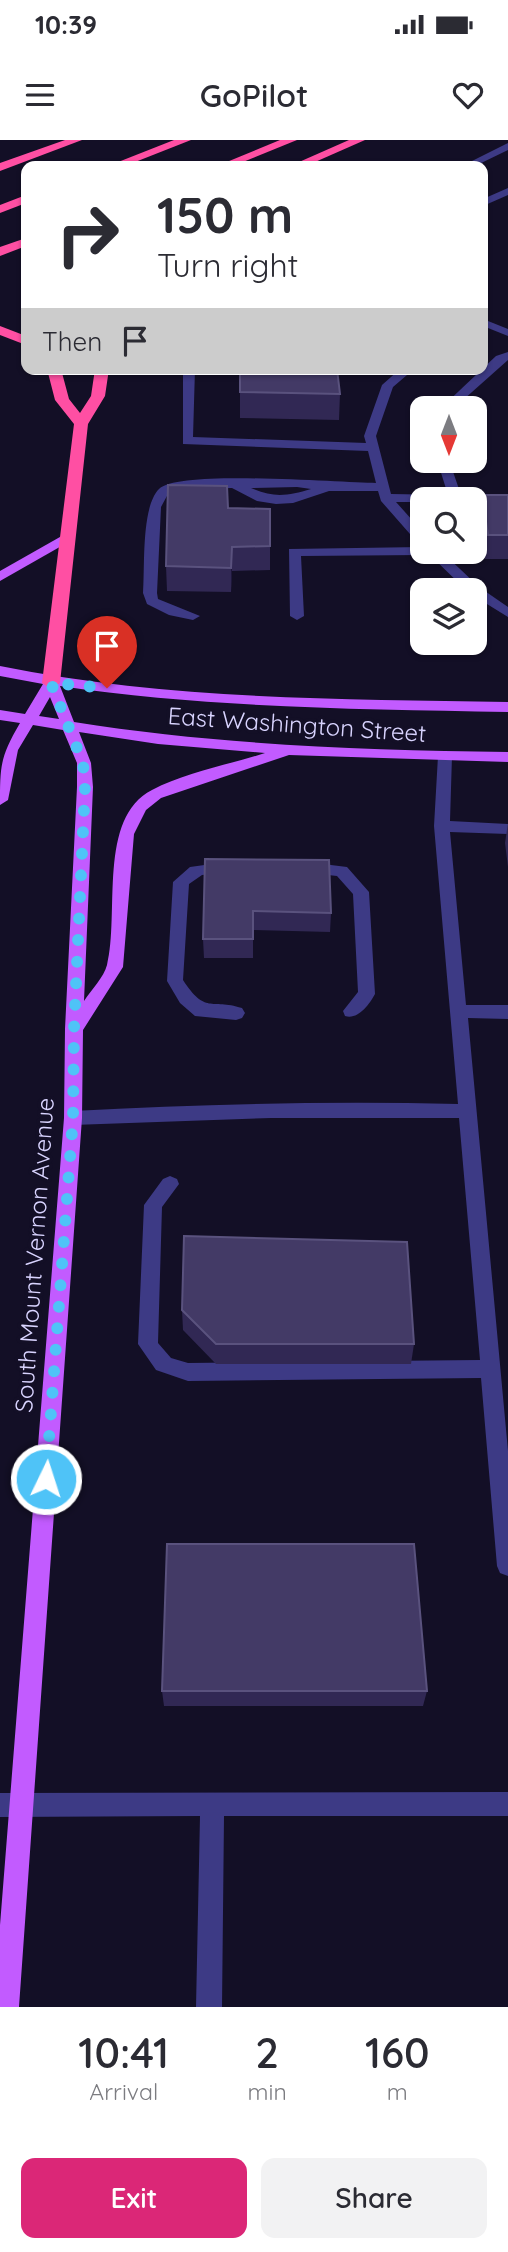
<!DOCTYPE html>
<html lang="en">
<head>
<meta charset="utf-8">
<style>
	:root { --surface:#fff; --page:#f2f2f3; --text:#2b2b33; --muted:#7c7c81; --accent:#db2777 }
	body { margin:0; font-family:Quicksand,sans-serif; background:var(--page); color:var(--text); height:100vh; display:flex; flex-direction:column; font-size:26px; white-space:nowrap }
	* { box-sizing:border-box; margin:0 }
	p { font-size:23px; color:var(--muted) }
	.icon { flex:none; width:38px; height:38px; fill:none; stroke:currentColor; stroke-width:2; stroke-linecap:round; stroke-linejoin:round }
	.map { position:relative; height:1867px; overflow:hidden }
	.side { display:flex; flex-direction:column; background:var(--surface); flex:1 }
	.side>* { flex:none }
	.banner { position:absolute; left:21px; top:21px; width:467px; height:214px; border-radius:14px; box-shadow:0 2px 5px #0004; background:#fff; color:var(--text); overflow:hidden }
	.needle { width:46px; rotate:180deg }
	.fabs { position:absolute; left:410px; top:256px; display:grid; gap:14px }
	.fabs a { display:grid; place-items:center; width:77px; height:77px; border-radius:14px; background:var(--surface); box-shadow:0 2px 5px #0004; font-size:35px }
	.pin { position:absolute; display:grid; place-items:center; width:60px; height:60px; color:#fff; margin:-72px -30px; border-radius:50% 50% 50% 0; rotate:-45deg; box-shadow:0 0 7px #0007 }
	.pin .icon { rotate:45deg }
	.me { position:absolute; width:77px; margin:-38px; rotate:4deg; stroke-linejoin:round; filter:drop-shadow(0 0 5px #0008) }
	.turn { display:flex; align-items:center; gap:24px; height:147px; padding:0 21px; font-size:32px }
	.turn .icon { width:91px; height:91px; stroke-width:2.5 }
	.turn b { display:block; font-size:49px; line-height:60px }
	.then { display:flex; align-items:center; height:66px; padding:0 21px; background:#0003; gap:14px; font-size:26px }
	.eta { display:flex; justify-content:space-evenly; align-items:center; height:119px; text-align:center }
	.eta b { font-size:42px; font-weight:600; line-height:49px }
	.button { display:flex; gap:14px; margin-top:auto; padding:14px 21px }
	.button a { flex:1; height:80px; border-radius:14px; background:var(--accent); color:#fff; font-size:28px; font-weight:600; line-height:80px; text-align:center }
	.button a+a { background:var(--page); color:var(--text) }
	.status { display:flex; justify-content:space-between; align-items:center; height:49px; padding:0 35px; background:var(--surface); direction:ltr }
	.status svg { height:19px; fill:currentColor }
	header { display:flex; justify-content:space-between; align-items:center; height:91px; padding:0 21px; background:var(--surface); font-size:32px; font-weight:600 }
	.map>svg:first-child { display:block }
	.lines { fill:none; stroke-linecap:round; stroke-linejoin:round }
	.minor { fill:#3d3a85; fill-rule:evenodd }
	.major { fill:#c25bff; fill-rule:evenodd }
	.highway { fill:#ff4fa3; fill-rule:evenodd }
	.wall { fill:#312854 }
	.shaded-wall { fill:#1d163a }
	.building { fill:#433a66; stroke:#5a527e; stroke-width:2 }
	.route { stroke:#4fc3f7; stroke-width:12; stroke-dasharray:0 21.6 }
	.labels { text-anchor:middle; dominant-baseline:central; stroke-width:7; stroke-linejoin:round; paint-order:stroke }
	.street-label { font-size:24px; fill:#d9d4ff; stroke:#130f26 }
</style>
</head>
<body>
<div class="status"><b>10:39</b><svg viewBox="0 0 49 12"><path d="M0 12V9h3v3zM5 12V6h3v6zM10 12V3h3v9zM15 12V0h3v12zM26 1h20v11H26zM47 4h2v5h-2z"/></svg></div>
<header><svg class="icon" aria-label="menu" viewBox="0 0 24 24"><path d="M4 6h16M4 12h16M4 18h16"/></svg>GoPilot<svg class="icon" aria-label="heart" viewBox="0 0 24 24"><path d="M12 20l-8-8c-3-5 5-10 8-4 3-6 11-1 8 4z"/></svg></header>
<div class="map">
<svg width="508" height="1867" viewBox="0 0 508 1867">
	<rect width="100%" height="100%" fill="#130f26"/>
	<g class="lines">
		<g class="minor">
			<polygon points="508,3 508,10 475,26 462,26"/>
			<polygon points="508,48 508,55 483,66 483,59"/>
			<polygon points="488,181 508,189 508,196 488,188 483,189 483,182"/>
			<polygon points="508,212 508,220 454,268 441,268 496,216"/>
			<path d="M183,229H195L193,297L366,303L364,296L382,245L400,229H414L393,247L376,296L391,354L448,355L437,320H449L461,355H508V363H474V359H422V362H396L422,391V403L417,402L381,361L378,351H329L293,363L276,364L257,361L232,348L175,349L168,354L161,367L157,453L158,459L200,476L193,480L169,475L147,464L143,453C145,427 141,367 159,349C178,329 341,343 376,343L368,311L183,304ZM297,347L311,349C288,356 273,358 251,348Z"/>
			<polygon points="422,407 422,411 441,411 479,447 508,467 508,477 474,456 474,450 466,450 428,413 422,415 301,416 304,476 297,480 290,476 289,409"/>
			<path d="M445,611L452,616L450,681L508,684V694L450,692L466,865H508V879L468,878L508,1311V1436L500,1433L497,1426L481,1238L188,1241L156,1230L138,1204L144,1065L163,1039L170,1036L177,1039L179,1044L162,1067L158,1203L171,1218L188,1223L480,1220L459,978H271L73,985L67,983L64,978L67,973L73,971C201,964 329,961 458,964L434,686L438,616Z"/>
			<path d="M226,722L232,724L234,728L232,732L202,735L189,744L183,840C206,875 210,858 242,868L245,873L242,878L236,880L195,876L180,863L167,841L173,742L190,727Z"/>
			<path d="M307,722L347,727L369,752L375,854C369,865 358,880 345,876L343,871L358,852L353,754L337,736L301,732L299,728L301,724Z"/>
			<polygon points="508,1652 508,1676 224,1676 222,1867 196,1867 200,1676 0,1677 0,1653"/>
		</g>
		<g class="major">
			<polygon points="67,393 72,394 72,400 0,441 0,431"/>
			<path d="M0,526C166,560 339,559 508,562V572C359,569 208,568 60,546L74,582C218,605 363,610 508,612V622L289,615L161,658L146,670L134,694L123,827L83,890L82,978L19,1867H0V1785L64,978L65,889L77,647V623L63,590L33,585L18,610L8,660L0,665C0,626 0,617 20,583L0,580V570L25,574L43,544L0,536ZM50,557L59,579L39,576ZM79,592L158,604L265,613C228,625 186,632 152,650C97,678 120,774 107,825C104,837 91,850 84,861L93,647L91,623Z"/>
		</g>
		<g class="highway">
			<polygon points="65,0 82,0 0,31 0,23"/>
			<polygon points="174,0 191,0 125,26 108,26"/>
			<polygon points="280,0 297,0 233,26 217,26"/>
			<polygon points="349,0 365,0 306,26 290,26"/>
			<polygon points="26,55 26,63 0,73 0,65"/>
			<polygon points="26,98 26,106 0,116 0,107"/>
			<polygon points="0,186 26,196 26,205 0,195"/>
			<polygon points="47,229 61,229 69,259 80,273 91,256 95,229 109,229 105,256 88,284 60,543 51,549 42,543 74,284 55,260"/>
		</g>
	</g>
	<g class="wall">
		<polygon points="240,229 340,254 339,280 240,278"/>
		<polygon points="482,355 508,355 508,419 485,419 479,379"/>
		<polygon points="228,368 270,369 270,430 232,431 231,452 167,451 166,426"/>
		<polygon points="508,683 508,727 505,703"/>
		<polygon points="205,719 331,773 330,792 253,790 253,818 204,818 203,799"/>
		<polygon points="182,1170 414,1204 411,1224 216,1224 183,1190"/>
		<polygon points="162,1551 427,1551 423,1566 164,1566"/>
	</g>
	<polygon class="shaded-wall" points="232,407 232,431 231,452 231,428"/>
	<g class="building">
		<polygon points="240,229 337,229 340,254 240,252"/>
		<polygon points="168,345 227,346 228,368 270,369 270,406 232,407 231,428 166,426"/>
		<polygon points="482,355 508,355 508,395 488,395"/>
		<polygon points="205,719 329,720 331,773 253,771 253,799 203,799"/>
		<polygon points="184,1096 407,1102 414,1204 216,1204 182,1170"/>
		<polygon points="167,1404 414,1404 427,1551 162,1551"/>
	</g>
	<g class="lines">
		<polyline class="route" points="46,1339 73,978 74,889 85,647 83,623 51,543 107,548"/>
	</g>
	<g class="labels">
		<g class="street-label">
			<text transform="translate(297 584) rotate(4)">East Washington Street</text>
			<text transform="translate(34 1115) rotate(-86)">South Mount Vernon Avenue</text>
		</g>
	</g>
</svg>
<div class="fabs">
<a><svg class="needle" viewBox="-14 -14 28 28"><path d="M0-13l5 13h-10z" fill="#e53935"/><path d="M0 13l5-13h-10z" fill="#7c7c81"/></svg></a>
<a><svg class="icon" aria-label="search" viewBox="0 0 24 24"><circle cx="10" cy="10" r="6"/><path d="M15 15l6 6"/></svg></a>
<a><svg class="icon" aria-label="layers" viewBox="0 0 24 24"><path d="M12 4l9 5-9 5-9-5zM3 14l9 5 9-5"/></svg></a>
</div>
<div class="pin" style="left:107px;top:548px;background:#d93025"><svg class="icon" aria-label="arrive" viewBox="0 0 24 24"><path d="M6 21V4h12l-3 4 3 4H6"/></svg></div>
<svg class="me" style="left:46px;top:1339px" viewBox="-20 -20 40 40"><circle r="17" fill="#4fc3f7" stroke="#fff" stroke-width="3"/><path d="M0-11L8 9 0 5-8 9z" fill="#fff"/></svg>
<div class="banner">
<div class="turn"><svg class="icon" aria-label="right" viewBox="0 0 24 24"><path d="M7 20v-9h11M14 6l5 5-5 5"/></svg><div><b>150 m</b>Turn right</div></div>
<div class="then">Then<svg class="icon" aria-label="arrive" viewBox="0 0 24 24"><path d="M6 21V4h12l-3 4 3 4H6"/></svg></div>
</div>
</div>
<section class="side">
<div class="eta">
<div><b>10:41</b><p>Arrival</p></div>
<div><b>2</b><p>min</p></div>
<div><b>160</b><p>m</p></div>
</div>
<div class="button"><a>Exit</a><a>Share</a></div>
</section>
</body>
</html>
